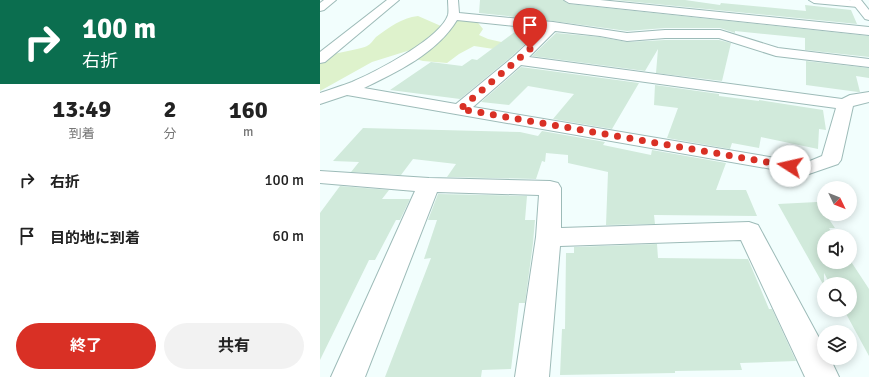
<!DOCTYPE html>
<html lang="ja">
<head>
<meta charset="utf-8">
<style>
	:root { --surface:#fff; --page:#f2f2f2; --text:#222; --muted:#767676; --accent:#d93025 }
	body { margin:0; font-family:Signika,"Noto Sans JP",sans-serif; background:var(--page); color:var(--text); height:100vh; display:flex; flex-direction:column; font-size:15px; white-space:nowrap }
	* { box-sizing:border-box; margin:0 }
	p { font-size:13px; color:var(--muted) }
	.icon { flex:none; width:22px; height:22px; fill:none; stroke:currentColor; stroke-width:2; stroke-linecap:round; stroke-linejoin:round }
	.map { position:relative; flex:1; overflow:hidden }
	.sheet { display:flex; flex-direction:column; background:var(--surface); width:320px }
	.sheet>* { flex:none }
	.hud { background:#0b6e4f; color:#fff; overflow:hidden }
	.needle { width:26px; rotate:133deg }
	.tools { position:absolute; left:497px; top:181px; display:grid; gap:8px }
	.tools a { display:grid; place-items:center; width:40px; height:40px; border-radius:50%; background:var(--surface); box-shadow:0 2px 10px #0003; font-size:20px }
	.pin { position:absolute; display:grid; place-items:center; width:34px; height:34px; color:#fff; margin:-41px -17px; border-radius:50% 50% 50% 0; rotate:-45deg; box-shadow:0 0 4px #0007 }
	.pin .icon { rotate:45deg }
	.me { position:absolute; width:44px; margin:-22px; rotate:280deg; stroke-linejoin:round; filter:drop-shadow(0 0 3px #0008) }
	.turn { display:flex; align-items:center; gap:14px; height:84px; padding:0 16px; font-size:18px }
	.turn .icon { width:52px; height:52px; stroke-width:2.5 }
	.turn b { display:block; font-size:28px; line-height:34px }
	.eta { display:flex; justify-content:space-evenly; align-items:center; height:68px; text-align:center }
	.eta b { font-size:24px; font-weight:700; line-height:28px }
	.primary-button { display:flex; gap:8px; margin-top:auto; padding:8px 16px }
	.primary-button a { flex:1; height:46px; border-radius:24px; background:var(--accent); color:#fff; font-size:16px; font-weight:700; line-height:46px; text-align:center }
	.primary-button a+a { background:var(--page); color:var(--text) }
	ul { padding:0; list-style:none }
	li { display:flex; align-items:center; gap:12px; height:56px; padding:0 16px }
	li div { flex:1 }
	li b { display:block; font-size:15px }
	li em { font-style:normal }
	main { display:flex; flex:1; min-height:0 }
	.map>svg:first-child { display:block }
	.green { fill:#def2cc }
	.building { fill:#d1eadb }
	.lines { fill:none; stroke-linecap:round; stroke-linejoin:round }
	.minor-casing { stroke:#9dbbb8; stroke-width:2 }
	.tertiary-casing { stroke:#9dbbb8; stroke-width:2 }
	.minor { fill:#fff; fill-rule:evenodd }
	.tertiary { fill:#fff; fill-rule:evenodd }
	.route { stroke:#d93025; stroke-width:7; stroke-dasharray:0 12.6 }
</style>
</head>
<body>
<main>
<section class="sheet">
<div class="hud">
<div class="turn"><svg class="icon" aria-label="right" viewBox="0 0 24 24"><path d="M7 20v-9h11M14 6l5 5-5 5"/></svg><div><b>100 m</b>右折</div></div>
</div>
<div class="eta">
<div><b>13:49</b><p>到着</p></div>
<div><b>2</b><p>分</p></div>
<div><b>160</b><p>m</p></div>
</div>
<ul>
<li><svg class="icon" aria-label="right" viewBox="0 0 24 24"><path d="M7 20v-9h11M14 6l5 5-5 5"/></svg><div><b>右折</b></div><em>100 m</em></li>
<li><svg class="icon" aria-label="arrive" viewBox="0 0 24 24"><path d="M6 21V4h12l-3 4 3 4H6"/></svg><div><b>目的地に到着</b></div><em>60 m</em></li>
</ul>
<div class="primary-button"><a>終了</a><a>共有</a></div>
</section>
<div class="map">
<svg width="549" height="377" viewBox="0 0 549 377">
	<rect width="100%" height="100%" fill="#f2fefd"/>
	<path class="green" d="M98,16L121,26L119,32L139,16L155,19L163,29L159,35L168,39L199,46L193,52L154,46L139,54L127,63L103,61L89,57L100,47L52,62L0,91V60C7,53 36,51 47,46C51,44 53,40 56,37C70,27 81,18 98,16Z"/>
	<g class="building">
		<polygon points="160,0 243,0 249,4 549,36 549,57 485,50 485,38 415,31 415,33 400,28 345,28 307,31 233,21 159,13"/>
		<polygon points="295,0 365,0 400,5 401,3 486,11 485,5 531,10 537,24"/>
		<polygon points="200,28 220,30 192,56 140,99 70,90 111,62 142,66 152,59 157,60"/>
		<polygon points="236,33 280,37 307,42 345,40 399,40 411,43 402,81 336,73 338,49 325,71 212,56"/>
		<polygon points="486,61 549,68 549,78 536,76 540,92 538,92 486,85"/>
		<polygon points="201,67 319,83 292,129 233,119 254,94 208,86 189,105 161,102"/>
		<polygon points="335,85 399,94 399,96 439,101 439,100 503,110 506,130 499,129 498,149 441,137 439,148 412,143 410,149 347,138 358,108 334,105"/>
		<polygon points="43,128 200,132 218,136 222,131 285,142 283,145 331,155 332,150 406,163 396,190 426,190 437,216 334,215 335,224 286,225 288,172 248,163 248,155 226,153 225,162 222,161 216,179 127,177 136,164 93,159 81,175 31,172 39,162 13,161"/>
		<polygon points="20,186 69,190 62,199 90,199 80,220 76,220 55,260 49,260 0,360 0,213"/>
		<polygon points="118,194 207,196 205,220 215,220 213,243 205,303 199,303 191,369 162,370 161,377 65,377 111,258 104,259 117,220 108,220"/>
		<polygon points="497,202 515,228 509,228 514,236 504,236 504,262 530,262 530,260 549,289 549,356 524,310 530,310 530,284 510,284 504,273 504,286 458,204"/>
		<polygon points="337,244 338,258 428,259 449,309 452,309 476,361 420,363 422,370 355,371 355,373 240,375 242,329 245,329 246,253 254,253 254,247"/>
	</g>
	<g class="lines">
		<g class="minor-casing">
			<g id="minor">
				<polygon points="4,0 16,0 4,10 0,11 0,3"/>
				<polygon points="67,0 79,0 5,62 0,63 0,52"/>
				<path d="M128,0H138L139,13L233,22L307,33L345,30H400L458,48L549,59V67L456,56L399,38H345L307,41L280,36L235,31L209,57L522,99L530,95L549,92V102L533,106L521,160L518,164L486,175L27,95L0,104V93C11,89 22,86 32,82C55,72 120,39 128,15C129,11 128,5 128,0ZM137,20L223,29L193,57L136,104L44,88C77,72 117,53 137,20ZM201,65L516,108L502,156L485,163L153,107Z"/>
				<polygon points="244,0 280,0 549,27 549,35 249,3"/>
				<polygon points="489,0 529,0 542,2 543,4 538,7 494,3"/>
				<polygon points="0,171 109,178 230,181 238,183 241,188 241,228 429,222 438,225 504,347 504,358 510,358 519,377 485,377 421,240 240,246 229,377 195,377 216,237 219,195 117,192 45,377 11,377 95,191 0,183"/>
			</g>
		</g>
		<g class="tertiary-casing">
			<polygon id="tertiary" points="530,0 541,0 549,10 549,20 545,19"/>
		</g>
		<use href="#minor" class="minor"/>
		<use href="#tertiary" class="tertiary"/>
	</g>
	<g class="lines">
		<polyline class="route" points="210,49 140,109 470,166"/>
	</g>
</svg>
<div class="tools">
<a><svg class="needle" viewBox="-14 -14 28 28"><path d="M0-13l5 13h-10z" fill="#e53935"/><path d="M0 13l5-13h-10z" fill="#767676"/></svg></a>
<a><svg class="icon" aria-label="sound" viewBox="0 0 24 24"><path d="M4 9h4l5-4v14l-5-4H4zM17 9q2 3 0 6"/></svg></a>
<a><svg class="icon" aria-label="search" viewBox="0 0 24 24"><circle cx="10" cy="10" r="6"/><path d="M15 15l6 6"/></svg></a>
<a><svg class="icon" aria-label="layers" viewBox="0 0 24 24"><path d="M12 4l9 5-9 5-9-5zM3 14l9 5 9-5"/></svg></a>
</div>
<div class="pin" style="left:210px;top:49px;background:#d93025"><svg class="icon" aria-label="arrive" viewBox="0 0 24 24"><path d="M6 21V4h12l-3 4 3 4H6"/></svg></div>
<svg class="me" style="left:470px;top:166px" viewBox="-20 -20 40 40"><circle r="19" fill="#fff"/><path d="M0-13L10 11 0 6-10 11z" fill="#d93025"/></svg>
</div>
</main>
</body>
</html>
